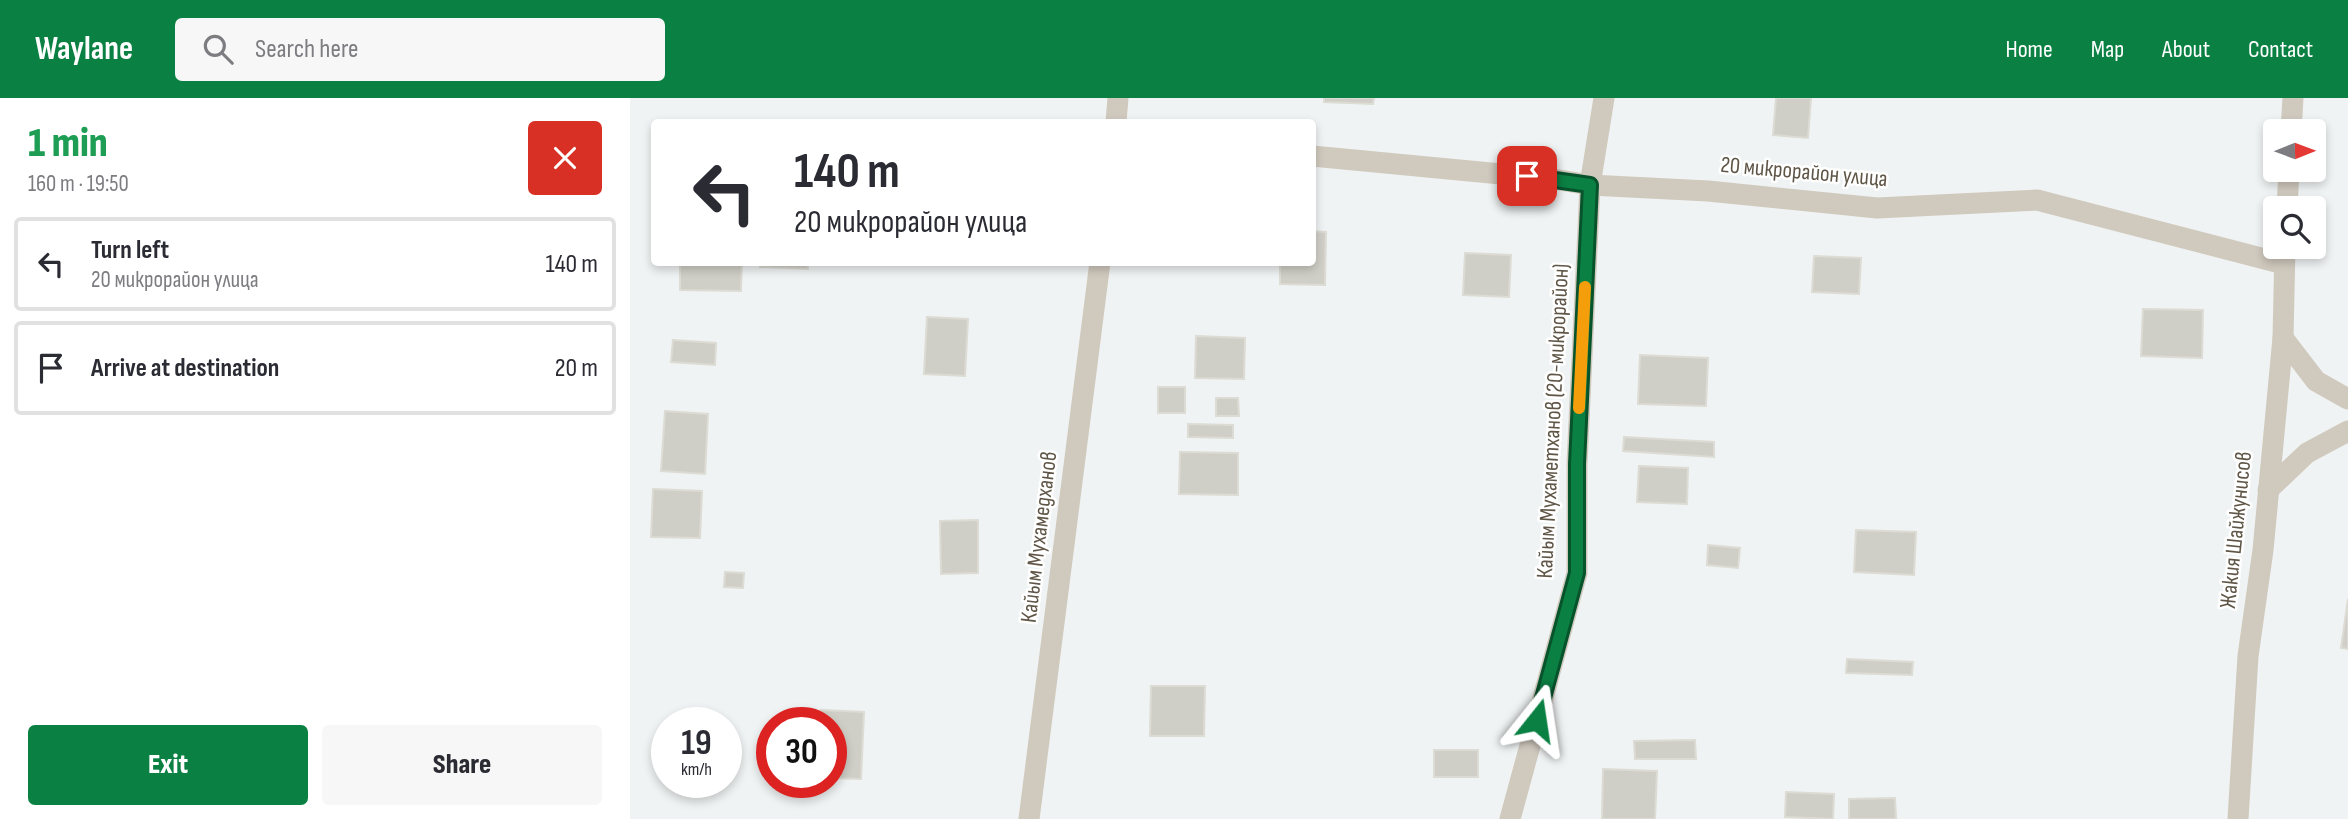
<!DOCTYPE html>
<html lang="en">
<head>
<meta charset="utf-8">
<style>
	:root { --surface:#fff; --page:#f7f7f7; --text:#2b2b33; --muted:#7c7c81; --line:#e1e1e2; --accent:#0b8043 }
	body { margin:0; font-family:"Sofia Sans Condensed",sans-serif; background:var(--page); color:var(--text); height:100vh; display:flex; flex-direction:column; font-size:26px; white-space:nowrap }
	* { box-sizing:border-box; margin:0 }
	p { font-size:23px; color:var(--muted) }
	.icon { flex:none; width:38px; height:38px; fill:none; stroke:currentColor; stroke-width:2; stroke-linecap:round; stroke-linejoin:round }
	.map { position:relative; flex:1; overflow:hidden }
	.sheet { display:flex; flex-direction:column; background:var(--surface); width:630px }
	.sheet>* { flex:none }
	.guide { position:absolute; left:21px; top:21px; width:665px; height:147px; border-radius:7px; box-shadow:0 4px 10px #0003; background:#fff; color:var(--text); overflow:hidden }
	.needle { width:46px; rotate:89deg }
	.controls { position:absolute; left:1633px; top:21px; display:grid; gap:14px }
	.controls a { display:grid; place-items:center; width:63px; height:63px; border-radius:7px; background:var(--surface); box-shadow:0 4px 10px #0003; font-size:35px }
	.speed { position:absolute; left:21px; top:609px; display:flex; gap:14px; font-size:35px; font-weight:700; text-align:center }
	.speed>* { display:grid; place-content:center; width:91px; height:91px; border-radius:50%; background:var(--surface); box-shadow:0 4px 10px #0003; line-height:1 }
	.speed small { font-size:18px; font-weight:400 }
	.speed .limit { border:10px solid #d22; background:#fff; color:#111 }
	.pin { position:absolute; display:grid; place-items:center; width:60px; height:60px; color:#fff; margin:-30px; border-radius:14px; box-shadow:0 4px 10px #0006 }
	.me { position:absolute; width:77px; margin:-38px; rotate:15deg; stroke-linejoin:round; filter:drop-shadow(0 0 5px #0008) }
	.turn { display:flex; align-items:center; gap:24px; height:147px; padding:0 28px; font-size:32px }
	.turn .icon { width:91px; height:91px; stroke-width:2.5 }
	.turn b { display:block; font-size:49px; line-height:60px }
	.round { display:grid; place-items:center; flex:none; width:74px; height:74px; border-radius:7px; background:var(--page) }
	.headline { display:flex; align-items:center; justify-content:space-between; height:119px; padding:0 28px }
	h1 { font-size:42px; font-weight:800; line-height:52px; color:#1e9e55 }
	.cta { display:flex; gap:14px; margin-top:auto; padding:14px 28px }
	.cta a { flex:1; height:80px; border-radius:7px; background:var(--accent); color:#fff; font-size:28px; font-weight:800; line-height:80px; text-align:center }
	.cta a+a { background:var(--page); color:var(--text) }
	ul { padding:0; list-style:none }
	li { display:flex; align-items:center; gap:21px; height:94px; margin:0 14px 10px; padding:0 14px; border:4px solid var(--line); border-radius:7px }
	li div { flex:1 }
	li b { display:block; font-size:26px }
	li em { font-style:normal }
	header { display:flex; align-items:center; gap:42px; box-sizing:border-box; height:98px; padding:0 35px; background:var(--accent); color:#fff }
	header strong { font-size:33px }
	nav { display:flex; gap:38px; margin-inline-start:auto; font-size:24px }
	.search { width:490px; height:63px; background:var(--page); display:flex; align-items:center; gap:18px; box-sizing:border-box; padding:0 24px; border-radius:7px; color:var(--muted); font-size:26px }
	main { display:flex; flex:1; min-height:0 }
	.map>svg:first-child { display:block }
	.building { fill:#d0cfc7; stroke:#dcdbd4; stroke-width:2 }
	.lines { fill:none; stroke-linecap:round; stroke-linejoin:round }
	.street { stroke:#d0c9be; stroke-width:21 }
	.route-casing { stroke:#07532c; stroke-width:18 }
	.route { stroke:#0b8043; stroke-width:12 }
	.slow { stroke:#f59e0b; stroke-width:12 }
	.labels { text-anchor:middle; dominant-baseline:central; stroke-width:5; stroke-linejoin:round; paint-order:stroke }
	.street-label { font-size:23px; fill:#5f5647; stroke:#fff }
</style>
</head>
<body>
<header>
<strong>Waylane</strong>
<div class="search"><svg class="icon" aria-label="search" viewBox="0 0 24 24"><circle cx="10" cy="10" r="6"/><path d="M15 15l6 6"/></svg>Search here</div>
<nav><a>Home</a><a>Map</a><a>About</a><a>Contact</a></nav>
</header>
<main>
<section class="sheet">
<div class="headline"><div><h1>1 min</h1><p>160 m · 19:50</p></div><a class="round" style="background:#d93025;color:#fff"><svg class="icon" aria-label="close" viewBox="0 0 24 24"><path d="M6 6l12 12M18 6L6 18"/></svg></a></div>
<ul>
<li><svg class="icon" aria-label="left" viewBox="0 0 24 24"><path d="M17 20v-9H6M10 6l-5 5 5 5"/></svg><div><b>Turn left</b><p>20 микрорайон улица</p></div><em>140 m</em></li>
<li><svg class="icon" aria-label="arrive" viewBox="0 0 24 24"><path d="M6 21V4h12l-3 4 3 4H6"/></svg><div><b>Arrive at destination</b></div><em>20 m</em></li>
</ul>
<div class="cta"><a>Exit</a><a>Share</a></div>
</section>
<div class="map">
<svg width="1718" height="721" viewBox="0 0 1718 721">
	<rect width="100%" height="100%" fill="#f0f3f3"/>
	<g class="building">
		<polygon points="694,0 744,0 743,6 694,4"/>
		<polygon points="1146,0 1181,0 1178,40 1143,37"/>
		<polygon points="682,133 696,134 695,187 650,186 650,164 682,164"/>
		<polygon points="835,155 881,157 879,199 833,197"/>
		<polygon points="1184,158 1231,160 1229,196 1182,194"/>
		<polygon points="50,164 112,164 111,193 50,192"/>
		<polygon points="131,164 178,164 178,171 130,169"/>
		<polygon points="1513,211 1573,212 1572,260 1511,258"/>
		<polygon points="297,219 338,221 335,278 294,276"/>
		<polygon points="566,238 615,240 614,281 565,280"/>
		<polygon points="43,242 86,245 85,267 41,264"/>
		<polygon points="1010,257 1078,260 1076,308 1008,306"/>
		<rect x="528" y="289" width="27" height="26"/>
		<polygon points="586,300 608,300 609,318 586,318"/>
		<polygon points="35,313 78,316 75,376 31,373"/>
		<polygon points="558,326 603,327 603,340 558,339"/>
		<polygon points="994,339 1084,344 1084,359 993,353"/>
		<polygon points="550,354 608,355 608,397 549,396"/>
		<polygon points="1009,368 1058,370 1057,406 1007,404"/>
		<polygon points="23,391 72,393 70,440 21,439"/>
		<polygon points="348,422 348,475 311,476 310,423"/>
		<polygon points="1226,432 1286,434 1284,477 1224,474"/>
		<polygon points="1078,447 1110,450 1108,470 1077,467"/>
		<polygon points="95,474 114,475 113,490 94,489"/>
		<polygon points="1718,501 1718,551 1711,550"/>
		<polygon points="1217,561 1283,564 1282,577 1216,575"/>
		<polygon points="521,588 575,588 574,638 520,638"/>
		<polygon points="191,612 234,614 231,681 201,680 201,625 190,625"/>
		<polygon points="1065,642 1066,661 1005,661 1004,643"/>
		<rect x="804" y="652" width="44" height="27"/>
		<polygon points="973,671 1027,673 1025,721 972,721"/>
		<polygon points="1156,694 1204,696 1203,721 1155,719"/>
		<polygon points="1265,700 1266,721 1219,721 1219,701"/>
	</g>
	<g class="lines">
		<g class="street">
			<polyline points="486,24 488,0"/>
			<polyline points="1661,33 1663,0"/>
			<polyline points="682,58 924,81 960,87 1078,93 1247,110 1407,102 1654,166"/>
			<polyline points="1657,110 1659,72"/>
			<polyline points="1653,240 1686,283 1718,301"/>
			<polyline points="1638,392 1677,355 1718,333"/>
			<polyline points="399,721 470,164"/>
			<polyline points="880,721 947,475 947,366 960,87 974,0"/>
			<polyline points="1608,721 1618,558 1633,452 1653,240 1655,149"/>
		</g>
	</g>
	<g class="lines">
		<g class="route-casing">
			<polyline id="route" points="897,78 960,87 947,366 947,475 907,622"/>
		</g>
		<use href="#route" class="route"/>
		<polyline class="slow" points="949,310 955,189"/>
	</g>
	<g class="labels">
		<g class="street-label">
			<text transform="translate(1174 74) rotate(5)">20 микрорайон улица</text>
			<text transform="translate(923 323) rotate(-87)">Кайым Мухаметханов (20-микрорайон)</text>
			<text transform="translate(1606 432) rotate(-84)">Жакия Шайжунисов</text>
			<text transform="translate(409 439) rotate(-83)">Кайым Мухамедханов</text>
		</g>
	</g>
</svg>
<div class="controls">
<a><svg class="needle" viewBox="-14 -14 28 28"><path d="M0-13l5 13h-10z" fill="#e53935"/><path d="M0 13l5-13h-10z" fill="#7c7c81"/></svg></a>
<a><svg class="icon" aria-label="search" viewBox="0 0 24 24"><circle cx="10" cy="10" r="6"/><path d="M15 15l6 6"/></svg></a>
</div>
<div class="speed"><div>19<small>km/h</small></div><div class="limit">30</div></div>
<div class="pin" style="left:897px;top:78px;background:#d93025"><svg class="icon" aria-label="arrive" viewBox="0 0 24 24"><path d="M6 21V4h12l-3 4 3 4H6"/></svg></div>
<svg class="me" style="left:907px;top:622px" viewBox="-20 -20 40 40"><path d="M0-17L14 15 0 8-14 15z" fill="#0b8043" stroke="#fff" stroke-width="4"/></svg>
<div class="guide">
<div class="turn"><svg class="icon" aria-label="left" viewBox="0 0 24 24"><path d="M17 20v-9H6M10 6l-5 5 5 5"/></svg><div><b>140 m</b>20 микрорайон улица</div></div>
</div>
</div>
</main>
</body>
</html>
